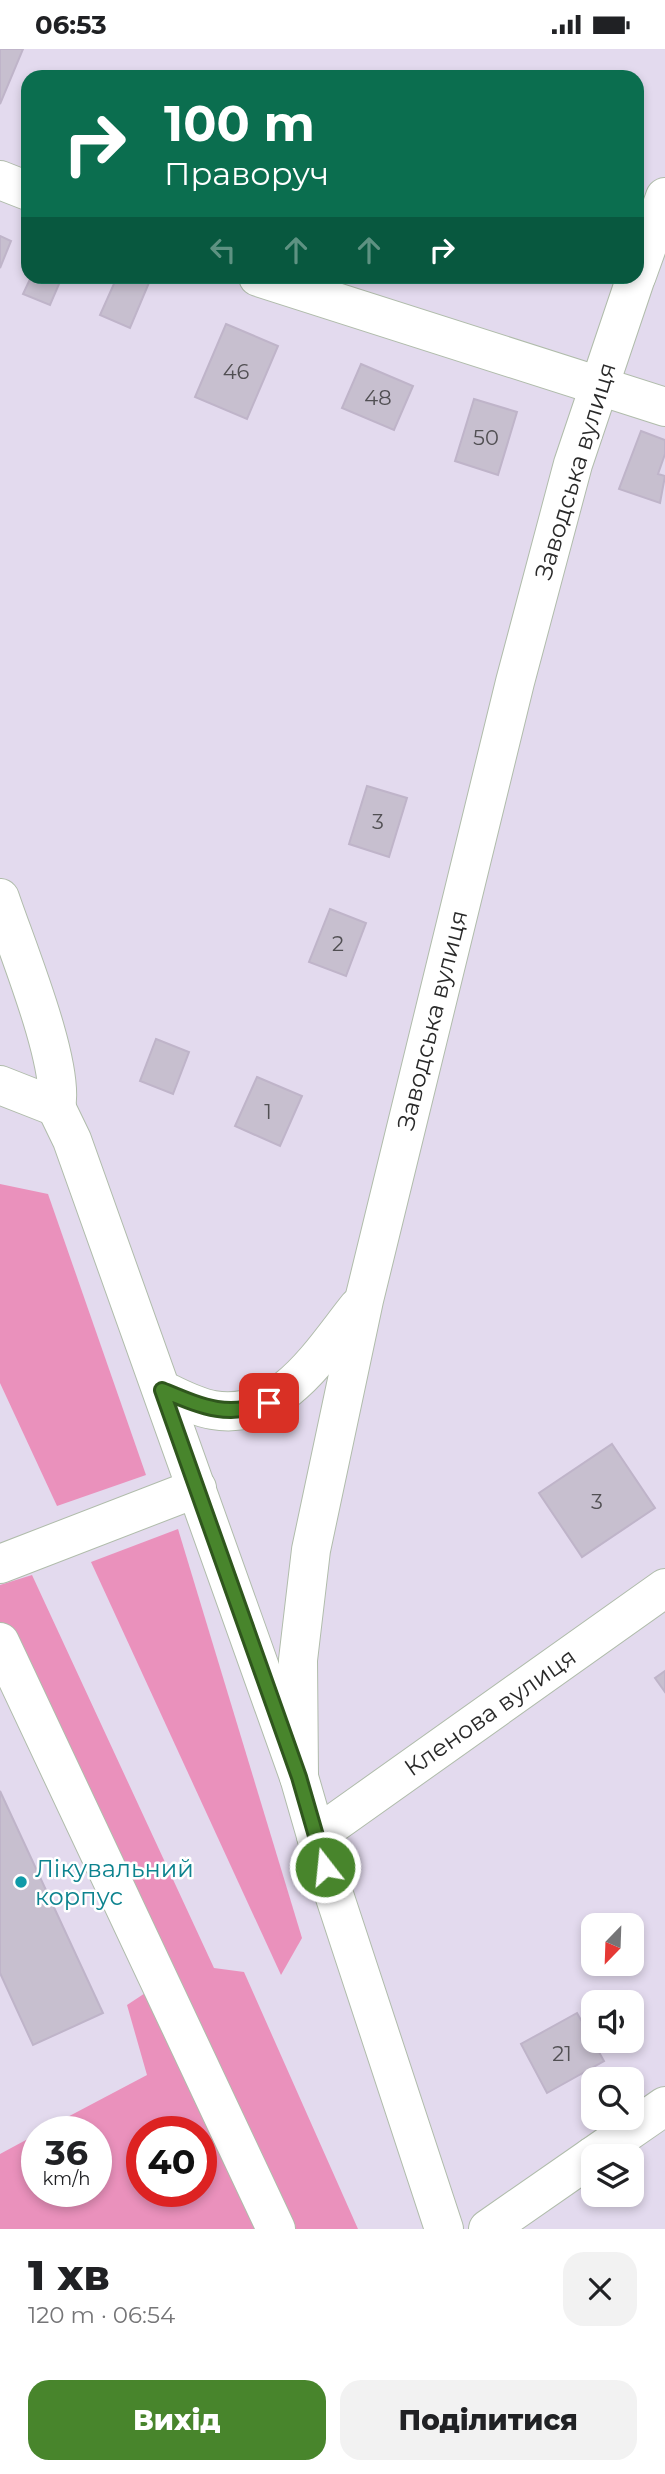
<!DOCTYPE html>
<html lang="uk">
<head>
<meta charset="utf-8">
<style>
	:root { --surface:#fff; --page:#f2f2f2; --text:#202124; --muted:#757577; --accent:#48852c }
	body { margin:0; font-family:Montserrat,sans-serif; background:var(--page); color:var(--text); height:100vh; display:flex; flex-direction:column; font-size:26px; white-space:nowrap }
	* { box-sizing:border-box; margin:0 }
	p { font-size:23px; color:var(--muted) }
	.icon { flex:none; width:38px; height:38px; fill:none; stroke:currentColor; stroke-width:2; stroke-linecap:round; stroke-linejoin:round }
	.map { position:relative; height:2180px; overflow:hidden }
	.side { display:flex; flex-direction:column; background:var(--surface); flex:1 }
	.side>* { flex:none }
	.banner { position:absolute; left:21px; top:21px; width:623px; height:214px; border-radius:21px; box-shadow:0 4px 10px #0003; background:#0b6e4f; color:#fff; overflow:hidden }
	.needle { width:46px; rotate:203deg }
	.controls { position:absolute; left:581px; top:1864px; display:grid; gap:14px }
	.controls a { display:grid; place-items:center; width:63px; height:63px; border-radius:14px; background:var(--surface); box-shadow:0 4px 10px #0003; font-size:35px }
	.speed { position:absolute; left:21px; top:2067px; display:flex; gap:14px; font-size:35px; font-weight:700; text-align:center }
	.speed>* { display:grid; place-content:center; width:91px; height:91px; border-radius:50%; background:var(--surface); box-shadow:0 4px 10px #0003; line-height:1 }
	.speed small { font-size:18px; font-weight:400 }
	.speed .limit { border:10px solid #d22; background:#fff; color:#111 }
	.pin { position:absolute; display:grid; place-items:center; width:60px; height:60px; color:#fff; margin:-30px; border-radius:14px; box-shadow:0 4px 10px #0006 }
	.me { position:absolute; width:77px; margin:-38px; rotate:344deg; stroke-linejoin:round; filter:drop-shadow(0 0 5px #0008) }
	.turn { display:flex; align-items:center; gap:24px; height:147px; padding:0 28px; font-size:32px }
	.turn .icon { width:91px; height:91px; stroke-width:2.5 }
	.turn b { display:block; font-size:49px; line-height:60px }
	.lanes { display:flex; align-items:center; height:66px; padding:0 28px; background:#0003; justify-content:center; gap:35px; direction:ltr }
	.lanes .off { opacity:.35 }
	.round { display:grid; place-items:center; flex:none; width:74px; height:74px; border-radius:21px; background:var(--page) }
	.headline { display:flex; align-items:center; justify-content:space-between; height:119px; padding:0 28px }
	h1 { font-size:42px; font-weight:800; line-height:52px }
	.button { display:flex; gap:14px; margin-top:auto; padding:14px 28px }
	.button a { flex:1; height:80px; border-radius:21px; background:var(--accent); color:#fff; font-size:28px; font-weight:800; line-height:80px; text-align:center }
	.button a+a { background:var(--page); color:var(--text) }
	.status { display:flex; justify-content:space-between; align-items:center; height:49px; padding:0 35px; background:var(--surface); direction:ltr }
	.status svg { height:19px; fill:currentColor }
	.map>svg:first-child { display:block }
	.green { fill:#ea91bc; fill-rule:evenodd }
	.building { fill:#c7bfcf; stroke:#bfb4c9; stroke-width:2 }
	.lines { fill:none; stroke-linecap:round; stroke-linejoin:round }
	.minor-casing { stroke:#b0bcab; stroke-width:40 }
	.minor { stroke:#fff; stroke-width:38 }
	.route-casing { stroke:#2f561d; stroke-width:18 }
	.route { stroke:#48852c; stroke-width:12 }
	.culture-dot { fill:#0f9aa8; stroke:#fff; stroke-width:2.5 }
	.labels { text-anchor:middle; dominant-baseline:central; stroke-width:5; stroke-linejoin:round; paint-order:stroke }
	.number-label { font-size:21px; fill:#514f53 }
	.street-label { font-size:24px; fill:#2a2a2a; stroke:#fff }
	.culture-label { font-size:24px; fill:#0d838f; stroke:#fff; text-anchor:start }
</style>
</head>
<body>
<div class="status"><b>06:53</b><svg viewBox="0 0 49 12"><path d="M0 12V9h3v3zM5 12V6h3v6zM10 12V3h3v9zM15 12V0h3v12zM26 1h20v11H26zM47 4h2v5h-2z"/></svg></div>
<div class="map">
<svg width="665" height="2180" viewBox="0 0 665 2180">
	<rect width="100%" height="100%" fill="#e3daee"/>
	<g class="green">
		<polygon points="0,1135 48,1145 146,1426 57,1457 0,1334"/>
		<polygon points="178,1480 302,1889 281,1926 91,1513"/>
		<path d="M32,1526L214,1919L244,1923L358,2180H0V2105L37,2085V2142H96V2082H41L147,2026L127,1956L168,1929L0,1573V1536ZM142,2082H201V2142H142Z"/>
	</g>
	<g class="building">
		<polygon points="0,0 23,0 0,55"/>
		<polygon points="0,187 11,192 0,219"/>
		<polygon points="31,228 62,228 50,256 23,245"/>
		<polygon points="117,228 151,229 130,279 100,266"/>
		<polygon points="226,275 278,297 247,370 195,348"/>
		<polygon points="361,315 413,337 394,381 342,359"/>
		<polygon points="474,350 517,363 498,426 455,412"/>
		<polygon points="641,382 665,391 665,405 658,425 665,427 660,454 619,440"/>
		<polygon points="367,737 407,749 389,808 349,795"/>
		<polygon points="330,860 366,874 346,927 309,913"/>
		<polygon points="156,990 189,1003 173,1045 140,1032"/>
		<polygon points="257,1028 302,1047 280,1097 235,1077"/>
		<polygon points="612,1395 655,1459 582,1508 539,1444"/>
		<polygon points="665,1622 665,1643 655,1629"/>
		<polygon points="0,1742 103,1964 33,1996 0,1924"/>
		<polygon points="577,1964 604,2012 547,2044 521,1995"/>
	</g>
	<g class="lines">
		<g class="minor-casing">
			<g id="minor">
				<polyline points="0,131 28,142"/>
				<polyline points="637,226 665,148"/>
				<polyline points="258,228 665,358"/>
				<path d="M0,849C15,894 66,1017 56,1058"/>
				<polyline points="0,1036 56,1058"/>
				<polyline points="56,1058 72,1091 299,1728 325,1818 444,2180"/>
				<path d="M162,1341C178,1348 195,1358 213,1361C281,1373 321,1304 358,1258"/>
				<polyline points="0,1515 197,1439"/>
				<polyline points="0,1593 276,2180"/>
				<polyline points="299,1728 298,1611 311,1501 364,1251 515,633 573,415 636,228"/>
				<polyline points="316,1787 665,1539"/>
				<polyline points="593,2107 665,2057"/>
				<polyline points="488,2180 593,2107"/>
			</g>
		</g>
		<use href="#minor" class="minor"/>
	</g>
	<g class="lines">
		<g class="route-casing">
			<path id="route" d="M269,1354C226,1369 203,1358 162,1341L299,1728L325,1818"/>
		</g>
		<use href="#route" class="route"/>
	</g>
	<circle class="culture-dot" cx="21" cy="1833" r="7"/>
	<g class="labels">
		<g class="number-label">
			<text x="236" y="322">46</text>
			<text x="378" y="348">48</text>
			<text x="486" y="388">50</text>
			<text x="378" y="772">3</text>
			<text x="338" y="894">2</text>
			<text x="268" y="1062">1</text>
			<text x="597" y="1452">3</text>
			<text x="562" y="2004">21</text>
		</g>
		<g class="street-label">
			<text transform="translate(575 422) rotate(-73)">Заводська вулиця</text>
			<text transform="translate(432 971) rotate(-76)">Заводська вулиця</text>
			<text transform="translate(490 1663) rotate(-35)">Кленова вулиця</text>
		</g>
		<g class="culture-label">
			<text x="35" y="1819">Лікувальний<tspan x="35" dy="28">корпус</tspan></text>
		</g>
	</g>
</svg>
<div class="controls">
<a><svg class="needle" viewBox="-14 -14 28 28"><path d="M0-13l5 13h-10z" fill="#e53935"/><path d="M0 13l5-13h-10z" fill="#757577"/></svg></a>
<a><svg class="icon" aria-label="sound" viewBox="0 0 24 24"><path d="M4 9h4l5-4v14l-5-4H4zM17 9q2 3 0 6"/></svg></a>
<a><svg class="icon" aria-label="search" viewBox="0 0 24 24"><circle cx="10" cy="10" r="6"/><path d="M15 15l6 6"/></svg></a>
<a><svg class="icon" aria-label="layers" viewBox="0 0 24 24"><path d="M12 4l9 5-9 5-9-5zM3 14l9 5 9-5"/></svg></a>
</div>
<div class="speed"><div>36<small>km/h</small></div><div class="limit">40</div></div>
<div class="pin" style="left:269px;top:1354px;background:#d93025"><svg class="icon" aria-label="arrive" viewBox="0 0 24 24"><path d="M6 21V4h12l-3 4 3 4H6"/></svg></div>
<svg class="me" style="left:325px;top:1818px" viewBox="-20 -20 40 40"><circle r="17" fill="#48852c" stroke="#fff" stroke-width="3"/><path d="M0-11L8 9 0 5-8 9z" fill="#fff"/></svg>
<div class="banner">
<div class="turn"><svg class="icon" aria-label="right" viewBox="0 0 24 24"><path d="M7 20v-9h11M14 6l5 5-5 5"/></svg><div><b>100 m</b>Праворуч</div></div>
<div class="lanes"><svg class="icon off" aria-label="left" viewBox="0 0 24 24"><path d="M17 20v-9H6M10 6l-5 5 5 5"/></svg><svg class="icon off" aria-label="ahead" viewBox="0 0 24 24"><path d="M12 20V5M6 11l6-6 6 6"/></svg><svg class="icon off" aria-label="ahead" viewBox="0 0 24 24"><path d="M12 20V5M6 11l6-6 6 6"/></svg><svg class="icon" aria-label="right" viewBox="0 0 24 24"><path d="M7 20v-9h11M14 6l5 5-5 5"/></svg></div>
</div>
</div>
<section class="side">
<div class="headline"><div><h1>1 хв</h1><p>120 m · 06:54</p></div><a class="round"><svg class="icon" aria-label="close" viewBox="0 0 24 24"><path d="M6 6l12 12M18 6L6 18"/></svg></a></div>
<div class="button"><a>Вихід</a><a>Поділитися</a></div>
</section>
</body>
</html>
